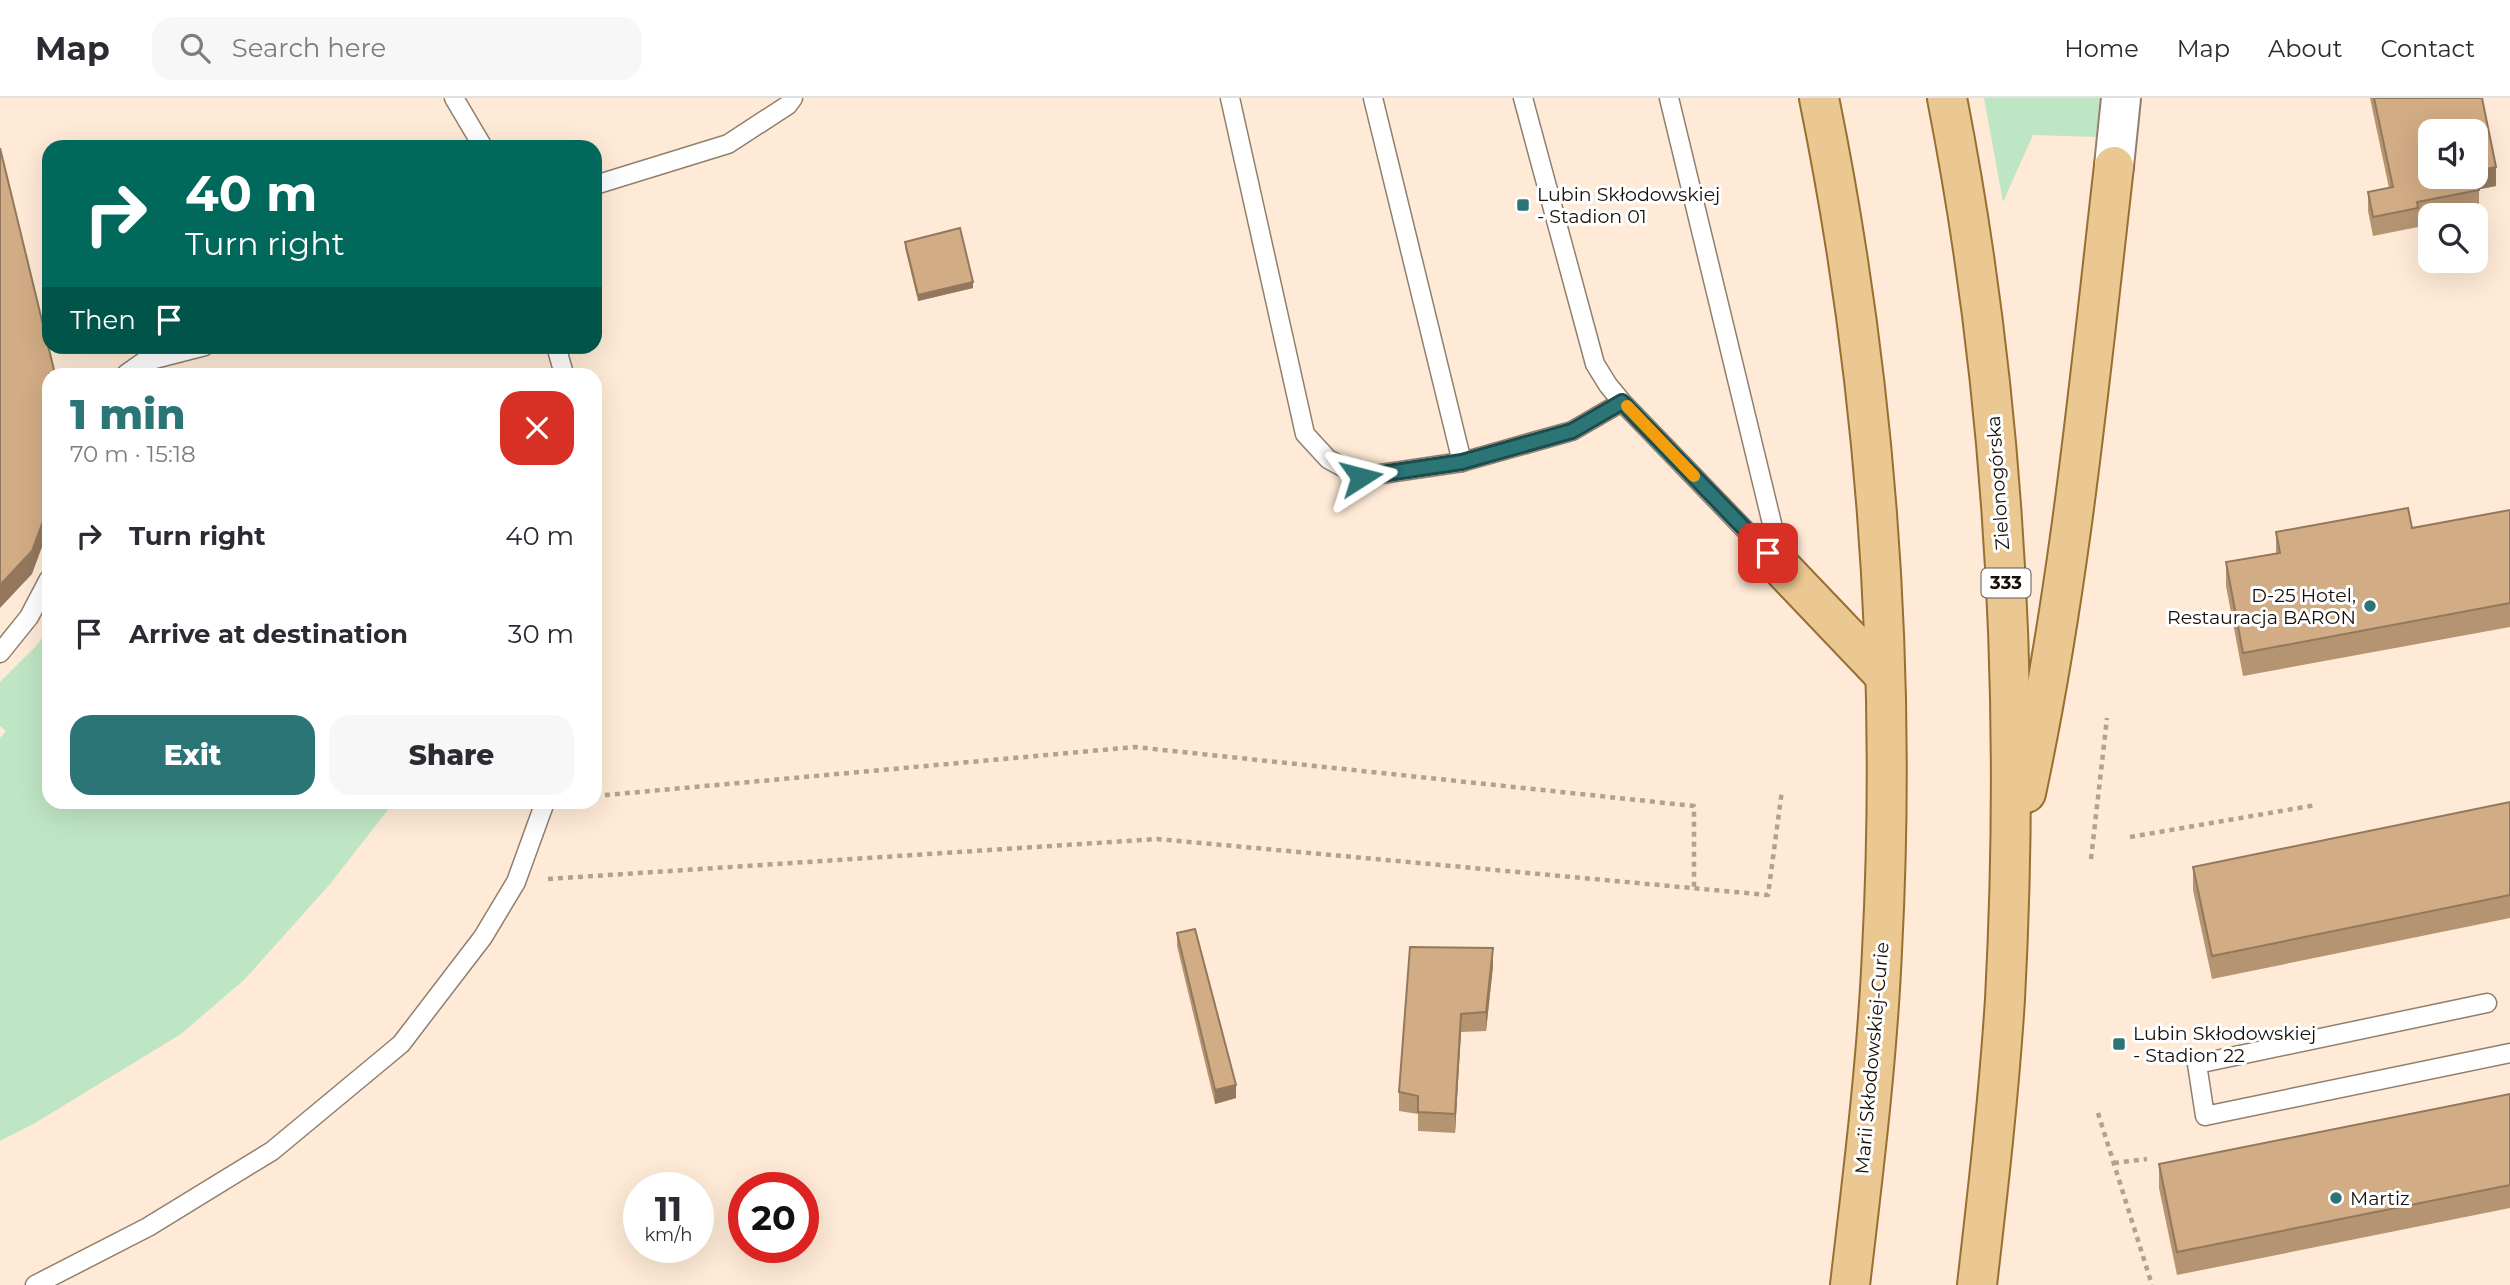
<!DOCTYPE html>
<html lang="en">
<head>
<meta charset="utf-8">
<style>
	:root { --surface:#fff; --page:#f7f7f7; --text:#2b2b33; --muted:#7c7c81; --line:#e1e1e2; --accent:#2b7577 }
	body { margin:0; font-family:Montserrat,sans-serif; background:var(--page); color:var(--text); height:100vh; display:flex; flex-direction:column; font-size:26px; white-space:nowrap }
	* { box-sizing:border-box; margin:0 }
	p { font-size:23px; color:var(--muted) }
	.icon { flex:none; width:38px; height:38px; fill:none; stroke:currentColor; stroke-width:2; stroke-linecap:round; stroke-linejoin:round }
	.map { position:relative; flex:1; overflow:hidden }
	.panel { position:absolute; left:42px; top:270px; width:560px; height:441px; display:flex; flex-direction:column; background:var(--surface); border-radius:21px; box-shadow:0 7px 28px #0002 }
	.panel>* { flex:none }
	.hud { position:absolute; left:42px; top:42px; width:560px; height:214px; border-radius:21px; box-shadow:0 7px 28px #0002; background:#00695c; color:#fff; overflow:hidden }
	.fabs { position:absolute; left:2418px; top:21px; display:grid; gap:14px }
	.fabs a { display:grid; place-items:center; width:70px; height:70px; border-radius:14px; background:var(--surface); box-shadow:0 7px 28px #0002; font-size:35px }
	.speed { position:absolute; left:623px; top:1074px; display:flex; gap:14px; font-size:35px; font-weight:700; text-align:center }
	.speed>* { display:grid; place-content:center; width:91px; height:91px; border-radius:50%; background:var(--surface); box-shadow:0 7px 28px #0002; line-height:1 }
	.speed small { font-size:18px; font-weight:400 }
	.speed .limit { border:10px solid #d22; background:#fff; color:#111 }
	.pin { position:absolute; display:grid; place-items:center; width:60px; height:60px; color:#fff; margin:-30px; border-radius:14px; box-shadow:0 4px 10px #0006 }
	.me { position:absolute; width:77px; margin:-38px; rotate:81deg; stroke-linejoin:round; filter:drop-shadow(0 0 5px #0008) }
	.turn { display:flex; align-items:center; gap:24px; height:147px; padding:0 28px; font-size:32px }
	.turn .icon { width:91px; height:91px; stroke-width:2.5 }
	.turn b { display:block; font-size:49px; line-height:60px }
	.then { display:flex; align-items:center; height:66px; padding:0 28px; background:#0003; gap:14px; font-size:26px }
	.round { display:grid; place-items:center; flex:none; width:74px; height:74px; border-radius:21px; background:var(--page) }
	.overview { display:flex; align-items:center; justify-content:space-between; height:119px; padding:0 28px }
	h1 { font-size:42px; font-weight:800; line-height:52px; color:var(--accent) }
	.action { display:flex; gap:14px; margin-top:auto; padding:14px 28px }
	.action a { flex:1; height:80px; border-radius:21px; background:var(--accent); color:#fff; font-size:28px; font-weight:800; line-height:80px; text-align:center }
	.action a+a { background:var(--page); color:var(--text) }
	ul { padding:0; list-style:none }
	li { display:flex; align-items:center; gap:21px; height:98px; padding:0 28px }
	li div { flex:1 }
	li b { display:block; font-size:26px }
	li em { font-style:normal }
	header { display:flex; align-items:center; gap:42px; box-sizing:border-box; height:98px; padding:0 35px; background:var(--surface); border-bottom:2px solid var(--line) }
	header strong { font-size:33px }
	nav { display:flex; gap:38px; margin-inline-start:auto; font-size:24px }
	.search { width:490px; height:63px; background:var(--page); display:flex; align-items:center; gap:18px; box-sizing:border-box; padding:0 24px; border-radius:21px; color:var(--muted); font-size:26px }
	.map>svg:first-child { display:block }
	.green { fill:#bfe6c4 }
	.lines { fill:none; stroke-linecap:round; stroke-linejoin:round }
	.lane-casing { stroke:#917f6d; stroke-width:21 }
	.secondary-casing { stroke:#917f6d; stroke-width:42 }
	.primary-casing { stroke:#986f33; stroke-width:42 }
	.path { stroke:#b0a191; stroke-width:4.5; stroke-dasharray:5 5; stroke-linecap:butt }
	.lane { stroke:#fff; stroke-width:18 }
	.secondary { stroke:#fff; stroke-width:38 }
	.primary { stroke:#ebc792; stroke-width:38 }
	.wall { fill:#b59472 }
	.shaded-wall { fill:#93785d }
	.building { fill:#d2ac85; stroke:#93785d; stroke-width:2 }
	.route-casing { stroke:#1c4c4d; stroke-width:18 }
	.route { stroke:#2b7577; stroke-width:12 }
	.slow { stroke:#f59e0b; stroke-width:12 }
	.poi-dot { fill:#2b7577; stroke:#fff; stroke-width:2.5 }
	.labels { text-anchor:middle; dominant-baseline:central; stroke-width:6; stroke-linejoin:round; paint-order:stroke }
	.shield { fill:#fff; stroke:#5d5854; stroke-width:2 }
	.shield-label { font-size:18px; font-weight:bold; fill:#17100a }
	.poi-label { font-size:19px; fill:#17100a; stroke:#fff; text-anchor:start }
	.street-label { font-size:19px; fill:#17100a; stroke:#fff }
</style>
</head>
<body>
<header>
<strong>Map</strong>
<div class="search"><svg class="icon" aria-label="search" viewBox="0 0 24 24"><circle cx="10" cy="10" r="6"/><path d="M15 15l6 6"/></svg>Search here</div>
<nav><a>Home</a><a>Map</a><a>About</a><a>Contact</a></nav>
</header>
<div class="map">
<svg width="2510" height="1187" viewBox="0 0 2510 1187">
	<rect width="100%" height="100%" fill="#feead6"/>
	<g class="green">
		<polygon points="1984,0 2100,0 2096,39 2033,37 2003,104"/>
		<polygon points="49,528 49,704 394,704 330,786 245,881 181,936 35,1025 0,1043 0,640 6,633 0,628 0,584 38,546"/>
	</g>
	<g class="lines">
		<g class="lane-casing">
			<g id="lane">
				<polyline points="454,0 483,49"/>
				<polyline points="1230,0 1305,336 1328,361 1361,379 1462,364 1572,333 1622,304"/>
				<polyline points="1373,0 1462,364"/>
				<polyline points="1523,0 1595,266 1608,287 1622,304 1783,471"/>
				<polyline points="1669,0 1783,471"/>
				<polyline points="595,87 728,46 788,7 793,0"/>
				<polyline points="556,248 564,276"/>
				<polyline points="126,276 143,264 205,248"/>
				<polyline points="0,555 29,519 49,481"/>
				<polyline points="2487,905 2197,966 2205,1018 2510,955"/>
				<polyline points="35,1187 148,1129 272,1053 401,946 483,839 516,784 545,704"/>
			</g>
		</g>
		<g class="secondary-casing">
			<polyline id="secondary" points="2114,68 2121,0"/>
		</g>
		<g class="primary-casing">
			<g id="primary">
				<path d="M1819,0C1876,280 1897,568 1882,853C1877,965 1863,1076 1850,1187"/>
				<path d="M1947,0C2005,296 2021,600 2005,901C1999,996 1988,1092 1977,1187"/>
				<polyline points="1783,471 1885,578"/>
				<path d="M2026,695C2070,489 2090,278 2114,68"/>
			</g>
		</g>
		<g class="path">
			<polyline points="595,698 1135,649 1694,708 1694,791"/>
			<polyline points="2130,739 2316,707"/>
			<polyline points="2091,761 2107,620"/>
			<polyline points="548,781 1157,741 1768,797 1782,692"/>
			<polyline points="2098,1015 2152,1187"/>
			<polyline points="2114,1065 2147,1061"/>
		</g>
		<use href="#lane" class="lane"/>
		<use href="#secondary" class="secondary"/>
		<use href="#primary" class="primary"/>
	</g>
	<g class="wall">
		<polygon points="2370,0 2482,0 2496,88 2479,91 2479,111 2446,117 2431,117 2431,120 2418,123 2418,129 2373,138 2368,113 2368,94 2389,90"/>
		<polygon points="905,144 973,190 918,203 905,150"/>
		<polygon points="2510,412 2510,529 2243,578 2226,488 2226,464 2276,455 2276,434 2412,430"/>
		<polygon points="2510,704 2510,820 2212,881 2193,792 2193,769"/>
		<polygon points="1177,835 1236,1000 1215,1006 1177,848"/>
		<polygon points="1493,868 1486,933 1461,934 1455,1035 1418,1033 1418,1016 1399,1013 1399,994"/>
		<polygon points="2510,996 2510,1110 2177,1177 2159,1090 2159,1066"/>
	</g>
	<g class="shaded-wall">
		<polygon points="2496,69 2496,88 2476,92 2476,73"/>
		<polygon points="973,184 973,190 918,203 918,197"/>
		<polygon points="49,407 49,430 32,476 0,510 0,487"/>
		<polygon points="1493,850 1493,868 1486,933 1486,914"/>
		<polygon points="1461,916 1461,934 1455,1035 1455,1016"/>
		<polygon points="1236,987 1236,1000 1215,1006 1215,992"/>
	</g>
	<g class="building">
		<polygon points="2374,0 2482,0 2496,69 2476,73 2476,33 2431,33 2431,79 2476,79 2476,75 2479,92 2417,104 2418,110 2373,119 2368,94 2393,89"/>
		<polygon points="0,50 55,276 49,276 49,407 32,453 0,487"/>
		<polygon points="960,130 973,184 918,197 905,144"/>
		<polygon points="2408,410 2412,430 2510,412 2510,505 2243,555 2226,464 2280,455 2276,434"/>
		<polygon points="2510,704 2510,797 2212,858 2193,769"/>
		<polygon points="1195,831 1236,987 1215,992 1177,835"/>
		<polygon points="1410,849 1493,850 1486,914 1461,916 1455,1016 1418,1014 1418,998 1399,994"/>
		<polygon points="2510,996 2510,1087 2177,1154 2159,1066"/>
	</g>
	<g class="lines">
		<g class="route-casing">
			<polyline id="route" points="1361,379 1462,364 1572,333 1622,304 1768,455"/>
		</g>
		<use href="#route" class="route"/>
		<polyline class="slow" points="1627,308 1694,378"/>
	</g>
	<g class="poi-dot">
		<rect x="1516" y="100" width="14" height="14" rx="3.5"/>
		<circle cx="2370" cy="508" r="7"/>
		<rect x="2112" y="939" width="14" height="14" rx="3.5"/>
		<circle cx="2336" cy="1100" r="7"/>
	</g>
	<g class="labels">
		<rect class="shield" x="1981.5" y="470.5" width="49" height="29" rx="5"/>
		<g class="shield-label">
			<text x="2006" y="485">333</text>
		</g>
		<g class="poi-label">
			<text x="1537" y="96">Lubin Skłodowskiej<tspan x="1537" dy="22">- Stadion 01</tspan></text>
			<text x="2356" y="497" text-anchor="end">D-25 Hotel,<tspan x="2356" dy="22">Restauracja BARON</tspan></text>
			<text x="2133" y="935">Lubin Skłodowskiej<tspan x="2133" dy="22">- Stadion 22</tspan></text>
			<text x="2350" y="1100">Martiz</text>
		</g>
		<g class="street-label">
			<text transform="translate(1998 385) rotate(-94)">Zielonogórska</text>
			<text transform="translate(1872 960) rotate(-85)">Marii Skłodowskiej-Curie</text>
		</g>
	</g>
</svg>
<div class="fabs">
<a><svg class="icon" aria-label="sound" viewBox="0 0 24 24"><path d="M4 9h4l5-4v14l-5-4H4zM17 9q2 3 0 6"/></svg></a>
<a><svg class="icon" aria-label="search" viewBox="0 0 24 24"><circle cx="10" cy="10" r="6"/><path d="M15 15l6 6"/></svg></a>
</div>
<div class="speed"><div>11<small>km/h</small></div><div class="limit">20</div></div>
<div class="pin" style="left:1768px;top:455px;background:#d93025"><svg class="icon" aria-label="arrive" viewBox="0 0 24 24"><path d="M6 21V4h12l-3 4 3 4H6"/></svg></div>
<svg class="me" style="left:1361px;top:379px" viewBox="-20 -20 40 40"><path d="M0-17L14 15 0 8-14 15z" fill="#2b7577" stroke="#fff" stroke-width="4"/></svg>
<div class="hud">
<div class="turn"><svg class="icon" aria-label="right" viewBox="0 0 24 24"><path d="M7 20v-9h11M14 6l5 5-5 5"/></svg><div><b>40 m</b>Turn right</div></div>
<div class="then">Then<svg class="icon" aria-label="arrive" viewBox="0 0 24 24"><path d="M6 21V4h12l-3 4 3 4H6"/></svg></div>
</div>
<section class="panel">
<div class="overview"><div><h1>1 min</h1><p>70 m · 15:18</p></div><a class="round" style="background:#d93025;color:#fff"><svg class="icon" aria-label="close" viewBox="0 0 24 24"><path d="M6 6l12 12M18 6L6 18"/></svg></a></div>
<ul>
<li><svg class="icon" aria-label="right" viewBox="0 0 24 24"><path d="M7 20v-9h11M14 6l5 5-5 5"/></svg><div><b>Turn right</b></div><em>40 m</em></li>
<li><svg class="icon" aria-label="arrive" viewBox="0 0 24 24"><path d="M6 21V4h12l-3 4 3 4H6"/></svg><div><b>Arrive at destination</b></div><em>30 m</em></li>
</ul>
<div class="action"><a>Exit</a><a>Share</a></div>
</section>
</div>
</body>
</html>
